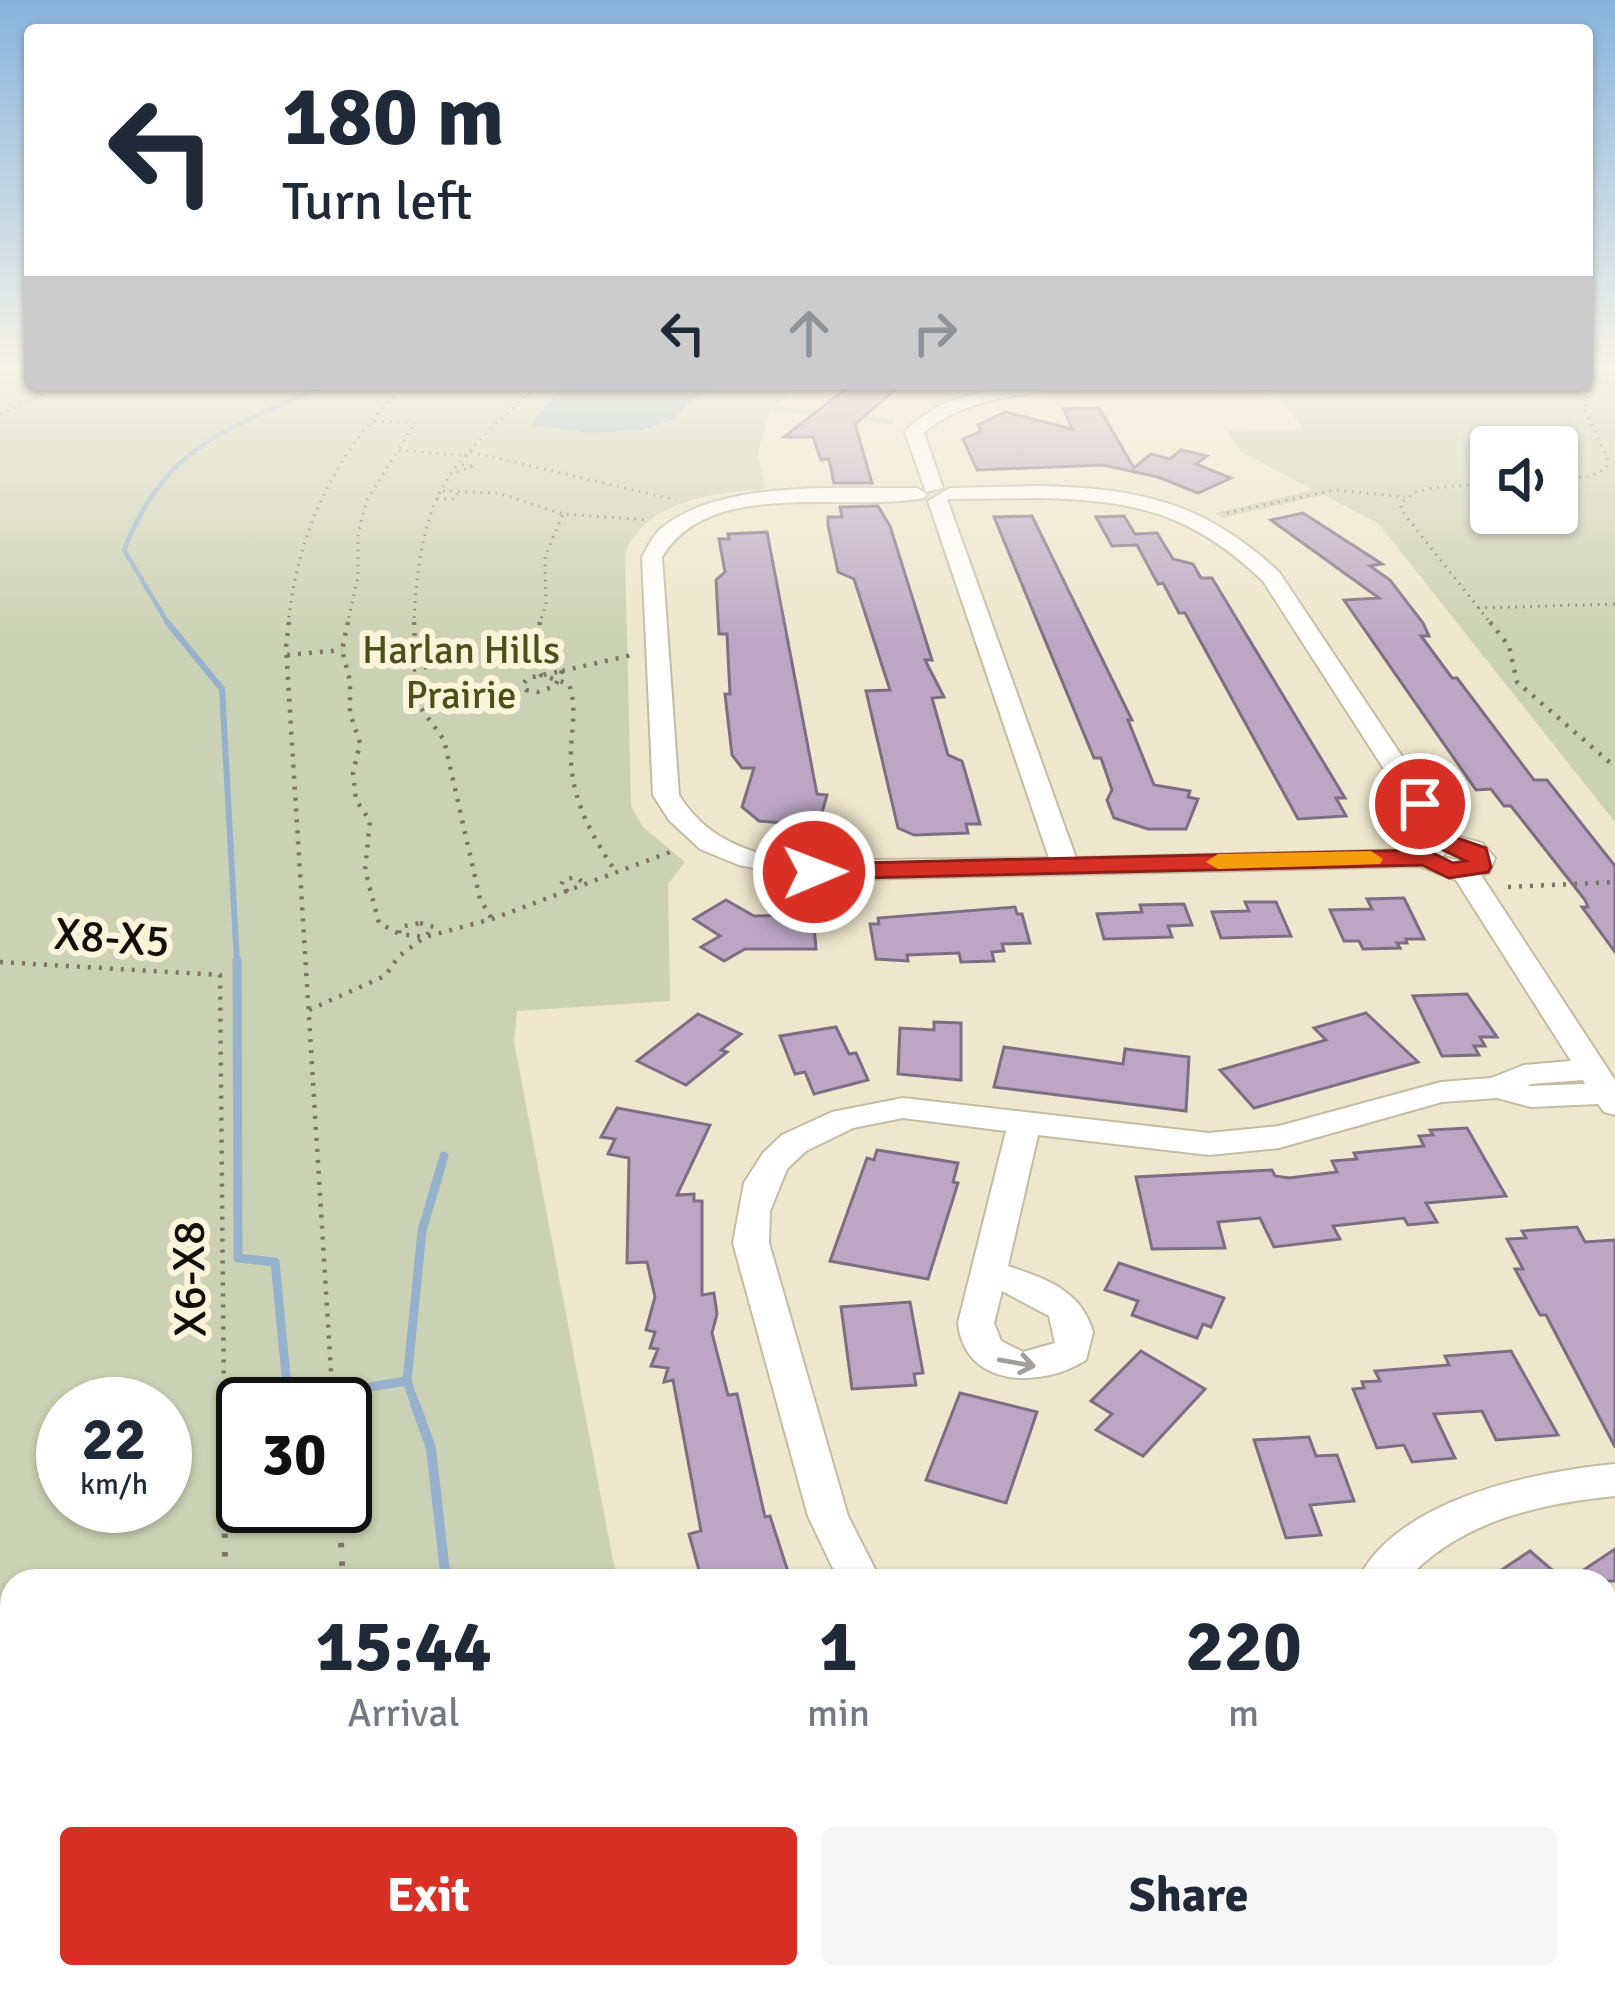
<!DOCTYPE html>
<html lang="en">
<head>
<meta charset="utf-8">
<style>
	:root { --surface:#fff; --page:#f6f6f7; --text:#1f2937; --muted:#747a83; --accent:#d93025 }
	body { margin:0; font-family:Signika,sans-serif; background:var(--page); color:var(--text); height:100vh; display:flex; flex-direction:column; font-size:45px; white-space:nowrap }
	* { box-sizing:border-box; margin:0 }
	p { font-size:39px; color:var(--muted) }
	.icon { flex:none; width:66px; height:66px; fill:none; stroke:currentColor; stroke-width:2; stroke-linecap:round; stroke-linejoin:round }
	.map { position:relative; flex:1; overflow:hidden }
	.sheet { position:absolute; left:0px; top:1569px; width:1617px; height:420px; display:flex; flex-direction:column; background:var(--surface); border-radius:36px 36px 0 0; box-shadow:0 3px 9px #0004 }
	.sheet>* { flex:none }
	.hud { position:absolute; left:24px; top:24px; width:1569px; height:366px; border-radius:12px; box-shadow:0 3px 9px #0004; background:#fff; color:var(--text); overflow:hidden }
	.tools { position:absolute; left:1470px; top:426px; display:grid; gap:24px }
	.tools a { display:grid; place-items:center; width:108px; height:108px; border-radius:12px; background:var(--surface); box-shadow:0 3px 9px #0004; font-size:60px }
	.speed { position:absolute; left:36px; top:1377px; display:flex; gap:24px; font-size:60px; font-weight:700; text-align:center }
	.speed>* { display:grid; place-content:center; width:156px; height:156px; border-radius:50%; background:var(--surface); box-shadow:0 3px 9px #0004; line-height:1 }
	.speed small { font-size:30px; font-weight:400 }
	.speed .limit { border:6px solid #111; border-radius:18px; background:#fff; color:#111 }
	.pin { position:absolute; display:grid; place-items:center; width:102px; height:102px; color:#fff; margin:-51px; border:6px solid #fff; border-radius:50%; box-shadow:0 3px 12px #0007 }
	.me { position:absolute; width:132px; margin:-66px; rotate:89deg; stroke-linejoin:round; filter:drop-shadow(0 0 9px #0008) }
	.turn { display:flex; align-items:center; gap:42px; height:252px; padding:0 60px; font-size:54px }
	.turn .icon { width:156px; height:156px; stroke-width:2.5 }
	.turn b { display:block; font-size:84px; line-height:102px }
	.lanes { display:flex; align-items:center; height:114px; padding:0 60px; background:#0003; justify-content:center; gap:60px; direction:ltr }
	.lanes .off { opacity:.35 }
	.eta { display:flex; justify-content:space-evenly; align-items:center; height:204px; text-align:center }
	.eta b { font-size:72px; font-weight:800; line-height:84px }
	.action { display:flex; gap:24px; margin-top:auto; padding:24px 60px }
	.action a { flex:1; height:138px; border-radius:12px; background:var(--accent); color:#fff; font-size:48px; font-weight:800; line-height:138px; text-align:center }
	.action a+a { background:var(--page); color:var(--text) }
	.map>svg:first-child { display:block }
	.green { fill:#cbd1b4; fill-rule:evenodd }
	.water { fill:#96b1cb }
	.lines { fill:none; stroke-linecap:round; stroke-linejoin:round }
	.stream-far3 { stroke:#96b1cb; stroke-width:4.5 }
	.stream-far2 { stroke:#96b1cb; stroke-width:6 }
	.stream-far1 { stroke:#96b1cb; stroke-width:9 }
	.stream { stroke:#96b1cb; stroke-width:10 }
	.building { fill:#bca6c4; stroke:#7d6f83; stroke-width:3 }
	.street-casing { stroke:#c3bca3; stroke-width:4 }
	.path-far2 { stroke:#7a7565; stroke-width:3; stroke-dasharray:1.5 6; stroke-linecap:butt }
	.path-far1 { stroke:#7a7565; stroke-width:4.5; stroke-dasharray:3 8; stroke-linecap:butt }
	.path { stroke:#7a7565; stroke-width:6; stroke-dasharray:4.5 14; stroke-linecap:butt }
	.street { fill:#fff; fill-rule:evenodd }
	.oneway { stroke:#a09f9c }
	.route { fill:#d93025; stroke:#8d1f18; stroke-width:3 }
	.slow { fill:#f59e0b }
	.labels { text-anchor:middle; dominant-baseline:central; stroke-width:12; stroke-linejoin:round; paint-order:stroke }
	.far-park-label { font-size:39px; fill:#495119; stroke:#fbf3da }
	.street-label { font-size:45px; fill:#120f07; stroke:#fbf3da }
</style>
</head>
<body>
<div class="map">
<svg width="1615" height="1989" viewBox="0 0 1615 1989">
	<rect width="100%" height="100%" fill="#eee6cd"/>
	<g class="green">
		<path d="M0,366H30V384H802L775,406L895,419L892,424L770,411L758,452L765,489C716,493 645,500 625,553L631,806L642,826L685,862L668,884L670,1001L517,1011L514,1042L617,1581H12V1977H892L903,1989H0ZM63,1404H165V1506H63ZM243,1404H345V1506H243Z"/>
		<path d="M1587,366H1615V822L1378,523L1324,495L1222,518L1215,513L1313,490L1242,452L1226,431L1303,429L1271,388L1587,384ZM1491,447H1557V513H1491Z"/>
	</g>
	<polygon class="water" points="564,384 729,384 691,400 674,419 643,430 591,433 530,425"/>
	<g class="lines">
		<path class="stream-far3" d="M169,625L124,550C167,440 231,430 326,384"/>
		<polyline class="stream-far2" points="167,622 222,689 237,963"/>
		<g class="stream-far1">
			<polyline points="237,960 238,1258 275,1262 287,1386 298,1395"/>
			<polyline points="407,1381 422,1231 444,1156"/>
			<polyline points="369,1387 407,1381 416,1407"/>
		</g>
		<g class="stream">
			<polyline points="415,1404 431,1448 446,1581"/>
			<polyline points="524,1977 528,1989"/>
		</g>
	</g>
	<g class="building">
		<polygon points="852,384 902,384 855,424 872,483 834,483 829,459 821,460 813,437 784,437"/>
		<polygon points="1099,408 1134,468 1151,454 1170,459 1181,450 1207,456 1196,464 1231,478 1198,493 1158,477 1103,465 977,470 963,439 981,431 978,425 1005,412 1072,429 1064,409"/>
		<polygon points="878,506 890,526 932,660 925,660 944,697 932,698 948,755 962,761 972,795 980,824 966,824 968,833 914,835 898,828 866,691 890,690 854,579 838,572 828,525 828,517 842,517 840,507"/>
		<polygon points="1303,513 1382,564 1370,566 1390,580 1423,623 1429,636 1421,636 1452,678 1457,678 1534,780 1547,780 1615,866 1615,952 1582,907 1588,907 1585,900 1511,806 1504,806 1491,789 1476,790 1344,600 1379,598 1271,520"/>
		<polygon points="1032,516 1132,720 1128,720 1154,785 1190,791 1188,797 1198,799 1186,829 1148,829 1114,818 1107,800 1112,790 1101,758 1094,758 994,517"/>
		<polygon points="1124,516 1135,534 1157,533 1173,559 1193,564 1201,578 1212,578 1345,798 1336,798 1346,816 1298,819 1185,613 1179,613 1163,583 1158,584 1137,545 1112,546 1096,517"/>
		<polygon points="767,532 817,794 827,795 818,826 759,821 742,807 754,768 742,768 732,755 725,694 730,694 727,634 719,634 716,580 725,572 719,539 729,539 728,534"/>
		<polygon points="1404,898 1424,939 1406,939 1407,943 1397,943 1400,948 1363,949 1359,941 1344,941 1330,910 1372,909 1367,899"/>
		<polygon points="726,900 754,916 813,915 816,949 745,949 724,961 701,947 720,936 694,919"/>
		<polygon points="1245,902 1276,902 1291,936 1221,938 1212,912 1249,911"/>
		<polygon points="1184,904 1192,925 1168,926 1172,937 1104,939 1097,914 1142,912 1140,905"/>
		<polygon points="1015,907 1017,914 1022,914 1030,943 1002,944 1004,951 992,952 994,961 961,962 959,953 907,955 908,961 876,959 870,924 879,924 878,918"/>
		<polygon points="1467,994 1497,1037 1480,1037 1485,1046 1474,1046 1479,1055 1442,1056 1413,996"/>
		<polygon points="1366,1013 1418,1062 1254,1108 1220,1070 1326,1040 1314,1028"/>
		<polygon points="698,1014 741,1034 721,1050 727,1052 686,1085 637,1061"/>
		<polygon points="934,1022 961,1023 961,1080 898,1074 900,1028 934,1030"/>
		<polygon points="836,1027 849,1054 856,1053 868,1080 814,1094 805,1072 795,1074 780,1036"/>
		<polygon points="1004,1047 1123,1064 1125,1049 1189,1057 1186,1111 994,1087"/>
		<polygon points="617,1108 710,1125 677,1195 694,1194 694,1201 702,1201 702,1295 714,1293 717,1314 712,1333 728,1395 737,1394 765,1517 770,1516 791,1581 702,1581 689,1534 701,1531 673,1380 664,1382 668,1368 651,1366 658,1349 650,1348 655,1332 646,1330 655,1297 647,1262 627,1263 629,1158 608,1154 615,1139 601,1137"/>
		<polygon points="1467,1128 1506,1196 1426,1203 1437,1222 1408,1225 1404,1218 1333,1226 1340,1239 1274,1247 1260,1218 1218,1222 1225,1248 1152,1249 1136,1177 1272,1170 1275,1176 1289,1178 1337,1172 1332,1161 1357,1159 1354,1153 1424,1146 1419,1136 1433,1135 1430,1130"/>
		<polygon points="877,1150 958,1163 953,1182 958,1183 928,1279 830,1261 867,1158 874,1160"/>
		<polygon points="1577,1227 1585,1242 1615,1240 1615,1447 1546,1315 1540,1315 1515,1269 1523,1269 1507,1239 1526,1238 1522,1231"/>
		<polygon points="1119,1263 1224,1298 1211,1327 1203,1324 1197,1338 1132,1315 1138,1301 1105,1290"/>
		<polygon points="910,1302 923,1373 914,1374 916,1385 852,1389 841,1307"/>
		<polygon points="1141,1351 1205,1389 1143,1456 1096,1430 1112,1414 1091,1401"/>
		<polygon points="1511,1351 1558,1435 1496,1440 1482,1411 1434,1414 1455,1458 1412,1462 1404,1445 1377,1448 1353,1389 1364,1388 1362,1382 1380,1381 1375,1371 1449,1365 1445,1356"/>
		<polygon points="960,1393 1037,1412 1006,1503 926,1480"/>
		<polygon points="1309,1437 1316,1456 1337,1455 1354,1501 1310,1505 1321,1535 1286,1538 1254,1440"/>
		<polygon points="1615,1549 1615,1581 1567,1581"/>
		<polygon points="1530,1551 1565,1581 1485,1581"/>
	</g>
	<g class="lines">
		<g class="street-casing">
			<g id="street">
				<path d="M1043,384H1256L1247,389C1160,390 989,373 924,433L943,488L926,492L905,432C939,394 994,389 1043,384Z"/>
				<path d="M1038,486C1139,488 1204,502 1279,572L1455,836L1482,843L1495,858L1489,873L1481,875L1615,1080V1115L1604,1112L1598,1104L1531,1107L1497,1098L1442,1102L1279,1148L1209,1155L1038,1135L1008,1266C1046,1279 1081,1290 1093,1332L1086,1360C1042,1388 965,1389 958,1323L1006,1131L903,1118L853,1128L806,1151L787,1169L770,1211L769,1243L848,1516L881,1581H839L808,1516L733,1243L744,1183L763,1153L782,1135L832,1112L903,1098L1209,1133L1279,1126L1441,1082L1491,1078L1524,1065L1571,1061L1456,880L1419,866L814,880L739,865L700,849L669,820L653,795L642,557C648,547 653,534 663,527C722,479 844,489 917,488L927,494L924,498C846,513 710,476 662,557L679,795C705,837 744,852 792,861L1049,858L928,501L950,488ZM1038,498C1135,500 1192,513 1263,581L1429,839L1414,850L1076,858L947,499ZM1447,851L1462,855L1467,862L1442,857ZM1583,1080L1585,1084L1528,1086L1530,1084ZM1002,1291L1049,1316L1055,1343L1023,1352L1001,1341L994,1323Z"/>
				<path d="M1615,1464V1496C1537,1504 1460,1521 1405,1581H1357C1397,1499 1533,1472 1615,1464Z"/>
			</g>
		</g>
		<g class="path-far2">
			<polyline points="0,414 65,384"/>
			<polyline points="375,421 415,423 398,450"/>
			<polyline points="471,452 676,500"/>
			<polyline points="457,472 475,466 461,465"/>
			<polyline points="1557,480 1592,476 1606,468 1608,460 1584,408 1596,380 1595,366"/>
			<polyline points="1491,483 1432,488 1415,492 1401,503 1401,510 1492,625"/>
			<polyline points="443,491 498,493 563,514 648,520"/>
			<polyline points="437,499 455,499 459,491"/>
			<polyline points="1227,513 1334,490 1405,497"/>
			<polyline points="1478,608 1615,604"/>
			<path d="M288,625C298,528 336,451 406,384"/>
			<polyline points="347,625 358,577 358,534 367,500 398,450 468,456"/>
			<path d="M414,625C415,587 420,541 434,505C452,458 503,419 537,384"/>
			<polyline points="539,625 546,605 545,557 563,514"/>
		</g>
		<g class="path-far1">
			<polyline points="289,622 286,647 333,1404"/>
			<polyline points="348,622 342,650 350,681 350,713 360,743 353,774 356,800 370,821 365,870 379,923 399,934"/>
			<polyline points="414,622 418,704 444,740 480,899 492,919"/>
			<path d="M540,622L532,661L541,675L569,684C578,711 570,732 571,759C572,801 593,838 616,872"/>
			<polyline points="1490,622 1509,646 1517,682 1615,767"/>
			<polyline points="287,655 342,650"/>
			<polyline points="413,670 431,666 415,663"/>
			<polygon points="562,671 555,686 538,692 526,690 523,684 528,678"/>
			<polyline points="562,671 632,655"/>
			<polyline points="1508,887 1615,882"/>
			<polyline points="568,892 561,886 563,880 576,877 586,885"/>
			<polygon points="420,923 434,927 425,937 399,934 400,927"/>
			<polyline points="0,962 220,975 224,1407"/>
			<polyline points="309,1010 385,976 399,956 425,937 492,919 673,851"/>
		</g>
		<g class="path">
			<polyline points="224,1404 225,1581"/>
			<polyline points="339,1506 343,1581"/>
			<polyline points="232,1977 232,1989"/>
			<polyline points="367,1977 368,1989"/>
		</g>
		<use href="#street" class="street"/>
	</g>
	<defs><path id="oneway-shaft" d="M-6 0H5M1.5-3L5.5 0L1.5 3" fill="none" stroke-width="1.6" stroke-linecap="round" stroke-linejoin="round" transform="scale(3)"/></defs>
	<use class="oneway" href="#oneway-shaft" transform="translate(1017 1363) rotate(10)"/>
	<linearGradient id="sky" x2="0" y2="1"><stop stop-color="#87b3dc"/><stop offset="0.57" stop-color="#f7f4e8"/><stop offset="1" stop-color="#f7f4e8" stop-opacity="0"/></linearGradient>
	<rect width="1615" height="644" fill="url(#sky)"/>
	<polygon class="route" points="1420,797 1429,799 1454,837 1486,848 1491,867 1488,872 1449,878 1422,865 814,879 802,872 814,864 1427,850 1453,863 1466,861 1437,847 1409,804"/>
	<polygon class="slow" points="1371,851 1383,859 1380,864 1218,869 1206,862 1218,854"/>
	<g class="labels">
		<g class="far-park-label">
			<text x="461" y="650">Harlan Hills<tspan x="461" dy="45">Prairie</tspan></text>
		</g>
		<g class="street-label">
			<text transform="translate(112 938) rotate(4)">X8-X5</text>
			<text transform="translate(190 1279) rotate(-91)">X6-X8</text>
		</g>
	</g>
</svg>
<div class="tools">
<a><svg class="icon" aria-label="sound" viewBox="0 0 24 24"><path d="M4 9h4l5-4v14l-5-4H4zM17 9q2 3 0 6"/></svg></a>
</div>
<div class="speed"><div>22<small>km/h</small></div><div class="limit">30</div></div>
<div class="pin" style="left:1420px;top:804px;background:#d93025"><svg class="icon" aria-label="arrive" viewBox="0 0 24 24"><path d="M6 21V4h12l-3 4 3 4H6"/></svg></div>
<svg class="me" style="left:814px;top:872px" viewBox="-20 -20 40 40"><circle r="17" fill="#d93025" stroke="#fff" stroke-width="3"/><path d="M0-11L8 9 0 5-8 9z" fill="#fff"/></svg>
<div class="hud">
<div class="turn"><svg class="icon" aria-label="left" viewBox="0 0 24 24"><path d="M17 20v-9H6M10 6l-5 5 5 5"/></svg><div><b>180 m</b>Turn left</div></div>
<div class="lanes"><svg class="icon" aria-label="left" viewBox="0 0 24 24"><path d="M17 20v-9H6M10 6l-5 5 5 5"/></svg><svg class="icon off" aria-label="ahead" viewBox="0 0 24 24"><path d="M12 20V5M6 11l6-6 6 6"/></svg><svg class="icon off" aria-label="right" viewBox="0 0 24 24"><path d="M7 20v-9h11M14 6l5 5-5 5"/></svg></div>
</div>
<section class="sheet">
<div class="eta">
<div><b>15:44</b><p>Arrival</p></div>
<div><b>1</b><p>min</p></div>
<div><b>220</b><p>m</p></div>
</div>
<div class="action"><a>Exit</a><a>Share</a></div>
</section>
</div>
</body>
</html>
